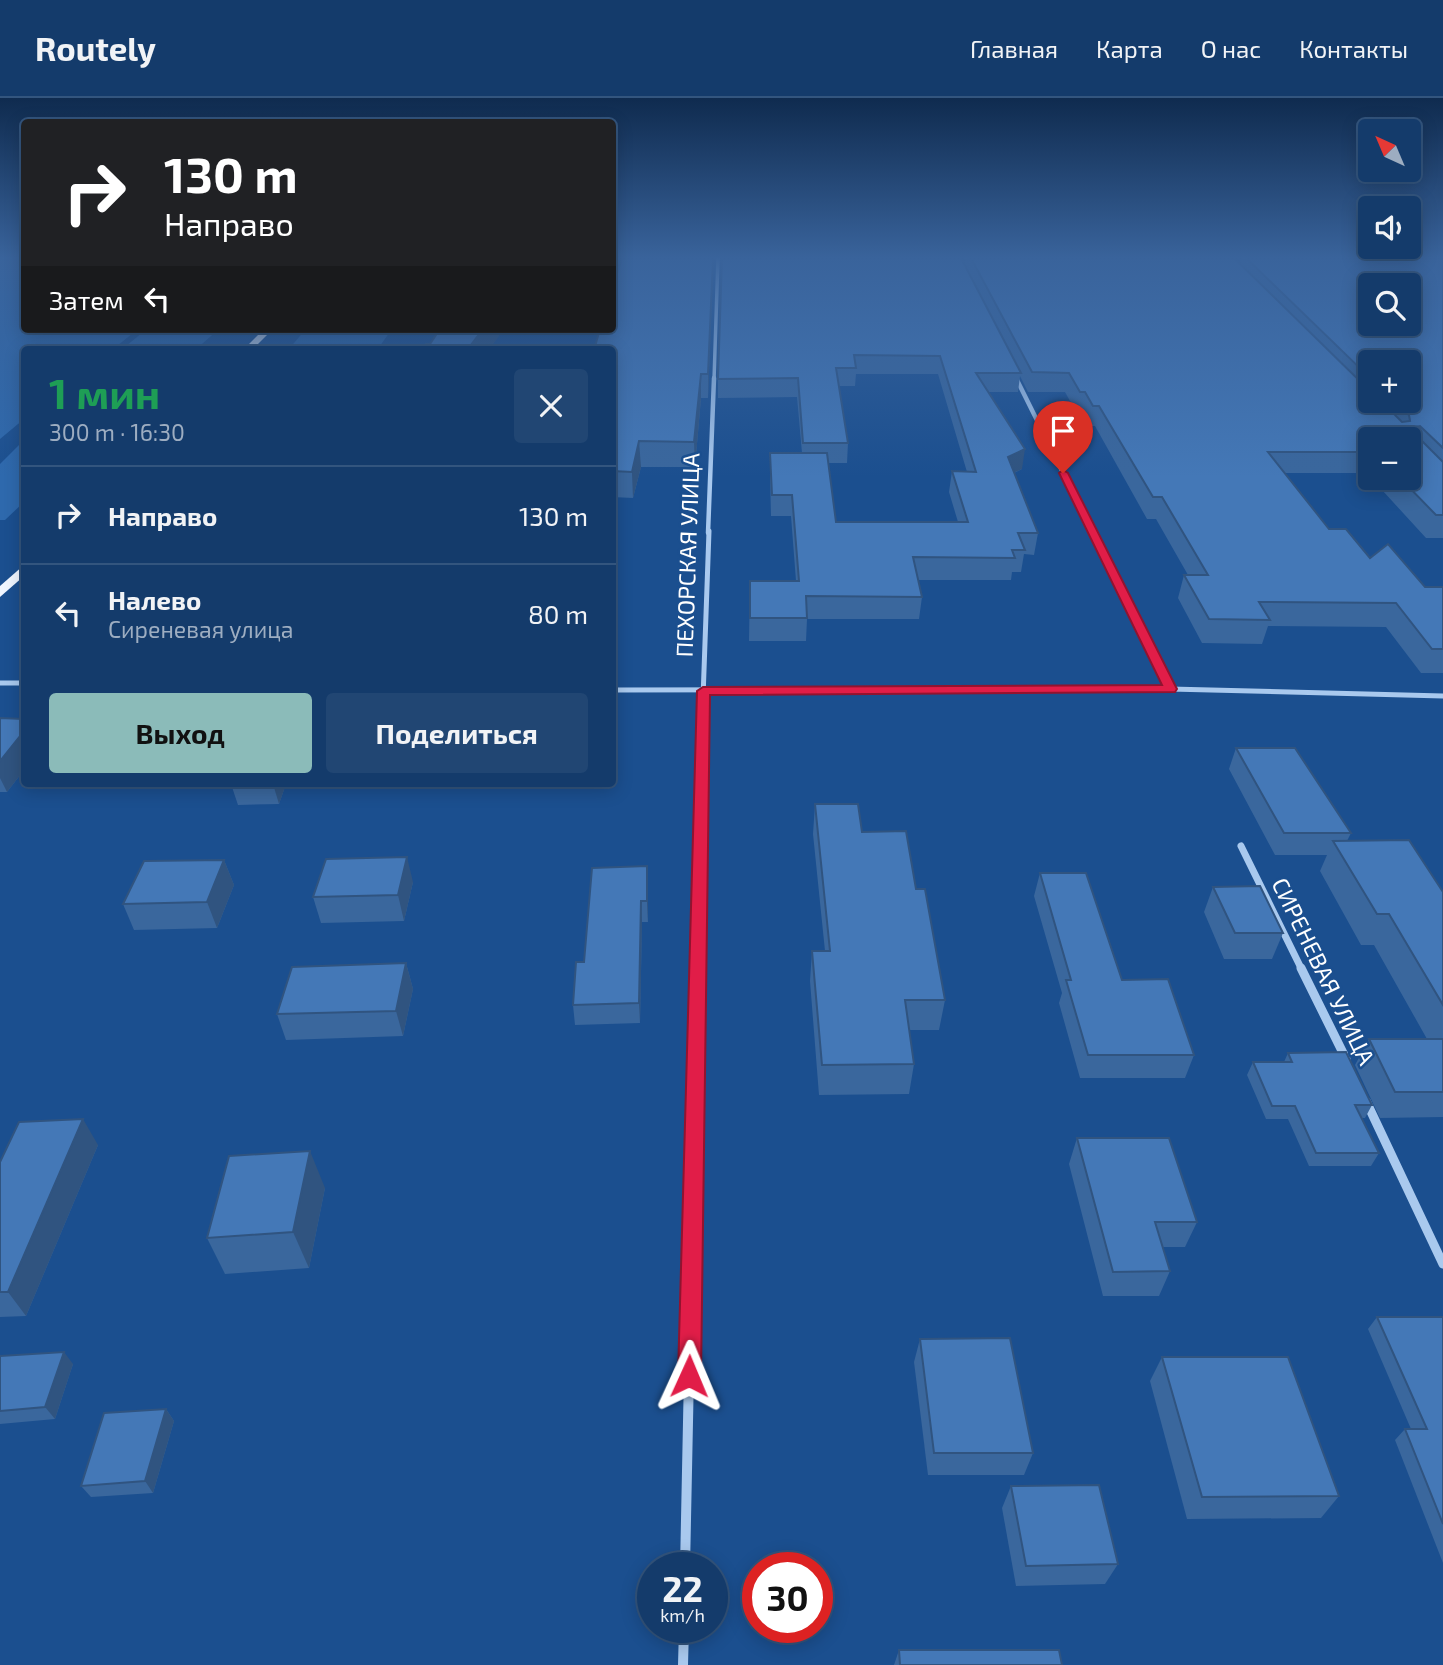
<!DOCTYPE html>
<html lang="ru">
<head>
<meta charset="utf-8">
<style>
	:root { --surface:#143b6b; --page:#214673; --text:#f1f3f6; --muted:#9dadc1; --line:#33557e; --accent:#8bbbb9 }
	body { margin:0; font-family:"Exo 2",sans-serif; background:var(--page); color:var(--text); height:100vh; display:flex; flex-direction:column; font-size:26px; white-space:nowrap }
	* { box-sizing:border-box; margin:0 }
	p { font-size:23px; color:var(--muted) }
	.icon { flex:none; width:38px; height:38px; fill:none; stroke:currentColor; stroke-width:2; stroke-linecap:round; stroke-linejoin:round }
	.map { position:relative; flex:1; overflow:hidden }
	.details { position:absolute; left:21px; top:248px; width:595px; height:441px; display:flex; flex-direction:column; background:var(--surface); border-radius:7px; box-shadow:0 4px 18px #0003,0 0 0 2px var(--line) }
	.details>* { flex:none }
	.guide { position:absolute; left:21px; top:21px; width:595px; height:214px; border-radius:7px; box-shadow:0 4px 18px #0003,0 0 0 2px var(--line); background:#202124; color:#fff; overflow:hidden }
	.needle { width:46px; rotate:316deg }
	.fabs { position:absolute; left:1358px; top:21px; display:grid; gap:14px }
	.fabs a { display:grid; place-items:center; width:63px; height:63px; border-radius:7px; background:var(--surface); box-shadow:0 4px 18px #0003,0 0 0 2px var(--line); font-size:35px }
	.speed { position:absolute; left:637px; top:1454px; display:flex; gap:14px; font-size:35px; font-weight:700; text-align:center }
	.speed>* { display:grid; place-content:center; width:91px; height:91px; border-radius:50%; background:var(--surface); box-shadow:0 4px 18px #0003,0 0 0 2px var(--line); line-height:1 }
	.speed small { font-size:18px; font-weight:400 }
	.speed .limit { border:10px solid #d22; background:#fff; color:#111 }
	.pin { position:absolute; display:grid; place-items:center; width:60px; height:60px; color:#fff; margin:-72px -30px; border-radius:50% 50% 50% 0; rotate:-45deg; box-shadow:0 0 7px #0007 }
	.pin .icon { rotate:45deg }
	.me { position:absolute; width:77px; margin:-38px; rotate:1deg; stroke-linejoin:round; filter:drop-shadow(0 0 5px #0008) }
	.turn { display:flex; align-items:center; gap:24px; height:147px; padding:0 28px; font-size:32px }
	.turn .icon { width:91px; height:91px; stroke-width:2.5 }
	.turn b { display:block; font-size:49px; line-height:60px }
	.then { display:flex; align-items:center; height:66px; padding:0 28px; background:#0003; gap:14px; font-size:26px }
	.round { display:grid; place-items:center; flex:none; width:74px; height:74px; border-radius:7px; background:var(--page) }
	.summary { display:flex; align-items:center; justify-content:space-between; height:119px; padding:0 28px }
	h1 { font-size:42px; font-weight:700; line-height:52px; color:#1e9e55 }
	.cta { display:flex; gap:14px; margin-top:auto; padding:14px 28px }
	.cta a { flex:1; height:80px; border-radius:7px; background:var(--accent); color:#111; font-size:28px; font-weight:700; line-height:80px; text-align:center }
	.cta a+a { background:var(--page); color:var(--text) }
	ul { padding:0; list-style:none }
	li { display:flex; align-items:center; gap:21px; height:98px; padding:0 28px; border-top:2px solid var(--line) }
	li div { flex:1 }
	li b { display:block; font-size:26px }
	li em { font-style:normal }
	header { display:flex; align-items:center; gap:42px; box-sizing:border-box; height:98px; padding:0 35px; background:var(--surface); border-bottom:2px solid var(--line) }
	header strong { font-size:33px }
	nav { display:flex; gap:38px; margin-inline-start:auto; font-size:24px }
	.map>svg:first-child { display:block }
	.green { fill:#2e69ad }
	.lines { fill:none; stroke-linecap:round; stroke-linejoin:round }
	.street-far5 { stroke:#a9c9ee; stroke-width:3.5 }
	.street-far4 { stroke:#a9c9ee; stroke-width:4.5 }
	.street-far3 { stroke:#a9c9ee; stroke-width:5 }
	.street-far2 { stroke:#a9c9ee; stroke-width:7 }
	.street-far1 { stroke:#a9c9ee; stroke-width:9 }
	.street { stroke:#a9c9ee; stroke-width:10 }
	.primary { fill:#f0f6ff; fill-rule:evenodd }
	.wall { fill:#3a679d; fill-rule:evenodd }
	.shaded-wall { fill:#305480 }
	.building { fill:#4478b7; stroke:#305480; stroke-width:2; fill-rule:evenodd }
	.route { fill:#e11d48; stroke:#92132f; stroke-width:2 }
	.labels { text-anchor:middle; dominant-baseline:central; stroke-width:5; stroke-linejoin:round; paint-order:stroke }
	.street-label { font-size:23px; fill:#fff; stroke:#1b4f8f }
</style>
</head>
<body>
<header>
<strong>Routely</strong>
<nav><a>Главная</a><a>Карта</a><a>О нас</a><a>Контакты</a></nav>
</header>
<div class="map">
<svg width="1443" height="1567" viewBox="0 0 1443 1567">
	<rect width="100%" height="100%" fill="#1b4f8f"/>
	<g class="green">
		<polygon points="0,160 24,160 24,231 138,231 112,252 24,252 24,321 0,341"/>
		<polygon points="147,231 219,231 195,252 121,252"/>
		<polygon points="306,231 392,231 377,252 288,252"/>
		<polygon points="24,342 24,404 5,422 0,422 0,366"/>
	</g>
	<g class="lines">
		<polyline class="street-far5" points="714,282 718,160"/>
		<g class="street-far4">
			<polyline points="1016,280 1093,435"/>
			<polyline points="708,435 714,280"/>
		</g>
		<g class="street-far3">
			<polyline points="1092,433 1170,591"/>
			<polyline points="0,585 24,585"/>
			<polyline points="612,592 1170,591 1443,598"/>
			<polyline points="702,628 709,433"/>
		</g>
		<g class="street-far2">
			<polyline points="1241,748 1302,872"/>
			<polyline points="697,872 702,627"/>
		</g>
		<g class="street-far1">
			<polyline points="1301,870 1346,961"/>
			<polyline points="1366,1003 1443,1166"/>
			<polyline points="691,1180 697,870"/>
		</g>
		<g class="street">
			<polyline points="685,1470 691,1178"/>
			<polyline points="683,1567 684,1530"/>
		</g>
		<g class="primary">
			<polygon points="264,231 273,231 252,252 243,252"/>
			<polygon points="24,467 24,478 0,499 0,488"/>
		</g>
	</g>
	<g class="wall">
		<path d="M965,160L1235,161L1240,166L1241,160H1443V440H1426L1371,380H1409L1370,341V378L1367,375H1284L1329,431L1370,460L1425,489H1443V575H1421L1386,529L1268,528L1262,546L1202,545L1178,500L1184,477H1188L1156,421H1147L1095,328H1089L1082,314H1076L1065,294H1028L1020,278L1018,294H988L1022,371L1014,375L1038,435L1034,457L1024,456L1021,474H1012L1011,482H918L922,499L919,521H807L806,543H749L750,483H796L791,418H771L770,376V355H802L797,299L718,300V281L964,166ZM1370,264L1409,303H1370ZM856,276H938L967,374L952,373L949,394L958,424H836L828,365H847L848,345L839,288H855Z"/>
		<polygon points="713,171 708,300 701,300 695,369 641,369 633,400 612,399 612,252"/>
		<polygon points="0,620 24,621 24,672 7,694 0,694"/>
		<polygon points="1236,650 1351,735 1347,743 1443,794 1443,1019 1380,1020 1355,967 1369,941 1427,941 1374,847 1361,847 1320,773 1327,757 1275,757 1229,671"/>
		<polygon points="231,686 286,686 279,706 238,707"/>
		<polygon points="815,706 862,734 916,791 945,902 939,932 909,932 914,966 909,996 819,997 810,883 812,853 825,853 813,736"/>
		<polygon points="224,762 234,787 217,830 134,832 123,806"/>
		<polygon points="647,768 648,824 642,824 640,925 575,927 573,907 584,864"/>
		<polygon points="1040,775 1122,882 1194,957 1185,980 1080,980 1059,905 1062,895 1034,798"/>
		<polygon points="413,784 404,823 321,825 313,799"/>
		<polygon points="1213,789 1283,835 1272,861 1224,861 1204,814"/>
		<polygon points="406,865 413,891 403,938 286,942 277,916"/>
		<polygon points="1288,955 1372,1007 1365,1020 1361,1020 1379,1055 1371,1068 1309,1068 1288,1021 1266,1021 1247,977 1253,964 1284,964"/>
		<polygon points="1077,1040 1197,1124 1185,1149 1163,1149 1170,1173 1159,1198 1103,1198 1069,1066"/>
		<polygon points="98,1047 26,1218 0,1219 0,1064"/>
		<polygon points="325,1090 309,1170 225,1176 207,1140"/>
		<polygon points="1377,1219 1443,1219 1443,1465 1395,1342 1405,1331 1411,1331 1368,1231"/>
		<polygon points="920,1241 1033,1355 1024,1377 928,1377 914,1264"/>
		<polygon points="0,1258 73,1266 55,1321 0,1326"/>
		<polygon points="1162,1259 1339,1398 1321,1420 1187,1421 1150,1283"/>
		<polygon points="166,1311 174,1323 153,1395 91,1399 81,1388"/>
		<polygon points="1011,1388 1118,1466 1105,1486 1016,1488 1002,1410"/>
		<polygon points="899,1552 1062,1567 894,1567"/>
	</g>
	<g class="shaded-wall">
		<polygon points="713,160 713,171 708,300 708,276"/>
		<polygon points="483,231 504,231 489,252 467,252"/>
		<polygon points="701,276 701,300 695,369 694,344"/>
		<polygon points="639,343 641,369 633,400 632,374"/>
		<polygon points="1025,351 1022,371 1004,379 1008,359"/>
		<polygon points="24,633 24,672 7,694 0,680 0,663"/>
		<polygon points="273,686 286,686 279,706"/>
		<polygon points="407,759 413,784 404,823 398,797"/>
		<polygon points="224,762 234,787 217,830 207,804"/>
		<polygon points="647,768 648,789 648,824 647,803"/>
		<polygon points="641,803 642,824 640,925 639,905"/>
		<polygon points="406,865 413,891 403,938 396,913"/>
		<polygon points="83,1021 98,1047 26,1218 8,1194"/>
		<polygon points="310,1053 325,1090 309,1170 293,1134"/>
		<polygon points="64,1254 73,1266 55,1321 45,1309"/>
		<polygon points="166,1311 174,1323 153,1395 145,1383"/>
	</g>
	<g class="building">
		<polygon points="622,160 713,160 708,276 701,276 694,344 639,343 632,374 612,373 612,252 594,252 600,231 612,231 612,191"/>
		<polygon points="722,160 961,160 1021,275 976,275 1025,351 1008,359 1038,435 1018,435 1025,452 1012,452 1015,460 913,459 922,499 806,498 807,520 750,520 750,483 799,483 792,397 772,397 770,355 827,355 836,424 968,424 952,373 976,374 940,258 854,257 856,270 836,270 848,345 803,345 798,280 718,281"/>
		<path d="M971,160H1234L1370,293V303H1381L1402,324L1410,323L1409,317L1394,303H1409V264H1370V280L1246,160H1443V350L1420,328L1413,329L1414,335L1443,364V417H1436L1400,380H1409V341H1370V354H1268L1329,431H1346L1370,460L1388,446L1425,489H1443V551H1432L1396,505L1259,504L1270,522L1209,521L1184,477H1208L1162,399H1153L1099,308H1093L1085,294H1080L1069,275L1032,274ZM1370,187H1409V226H1370Z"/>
		<polygon points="440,231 483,231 467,252 422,252 426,246 430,246"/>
		<polygon points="0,620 24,621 24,633 0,663"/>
		<polygon points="1236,650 1295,650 1351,735 1284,735"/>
		<polygon points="815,706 858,706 862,734 906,733 916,791 925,791 945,902 905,902 914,966 822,967 812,853 830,853"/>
		<polygon points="1409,742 1443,794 1443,907 1389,816 1377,816 1333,743"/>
		<polygon points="407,759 398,797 313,799 326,761"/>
		<polygon points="224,762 207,804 123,806 144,763"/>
		<polygon points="647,768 647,803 641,803 639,905 573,907 576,864 584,864 592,770"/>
		<polygon points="1040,775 1086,775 1122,882 1168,881 1194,957 1088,957 1066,882 1071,882"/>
		<polygon points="1260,788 1283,835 1235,835 1213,789"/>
		<polygon points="406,865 396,913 277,916 292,869"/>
		<polygon points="1369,941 1443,941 1443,994 1395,994"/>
		<polygon points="1346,954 1372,1007 1355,1007 1379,1055 1316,1055 1295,1008 1272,1008 1253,964 1292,964 1288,955"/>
		<polygon points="83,1021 8,1194 0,1194 0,1064 19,1024"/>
		<polygon points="1077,1040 1169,1040 1197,1124 1155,1124 1170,1173 1113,1174"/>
		<polygon points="310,1053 293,1134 207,1140 229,1058"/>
		<polygon points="1377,1219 1443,1219 1443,1426 1405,1331 1427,1331"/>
		<polygon points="1010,1240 1033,1355 934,1355 920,1241"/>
		<polygon points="64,1254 45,1309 0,1313 0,1258"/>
		<polygon points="1162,1259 1288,1259 1339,1398 1202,1399"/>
		<polygon points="166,1311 145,1383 81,1388 104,1315"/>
		<polygon points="1099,1387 1118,1466 1026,1468 1011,1388"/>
		<polygon points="899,1552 1059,1552 1062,1567 900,1567"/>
	</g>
	<linearGradient id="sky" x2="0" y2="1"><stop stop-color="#0f2b4f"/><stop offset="0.42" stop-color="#39639b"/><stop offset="1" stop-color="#39639b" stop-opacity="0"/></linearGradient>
	<rect width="1443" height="379" fill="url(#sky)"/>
	<polygon class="route" points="1063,372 1068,375 1177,591 1175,594 710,597 701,1278 697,1286 689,1289 681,1286 678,1278 697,593 703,589 1162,587 1059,375"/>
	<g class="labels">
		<g class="street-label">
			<text transform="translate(687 457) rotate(-88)">ПЕХОРСКАЯ УЛИЦА</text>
			<text transform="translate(1324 873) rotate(64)">СИРЕНЕВАЯ УЛИЦА</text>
		</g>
	</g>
</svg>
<div class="fabs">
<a><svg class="needle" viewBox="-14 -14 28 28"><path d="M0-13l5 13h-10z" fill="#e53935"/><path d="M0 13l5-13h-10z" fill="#9dadc1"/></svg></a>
<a><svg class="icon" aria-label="sound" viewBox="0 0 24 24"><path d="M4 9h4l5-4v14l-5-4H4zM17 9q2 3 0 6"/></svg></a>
<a><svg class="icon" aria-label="search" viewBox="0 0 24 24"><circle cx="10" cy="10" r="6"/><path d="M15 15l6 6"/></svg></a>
<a>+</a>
<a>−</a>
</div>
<div class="speed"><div>22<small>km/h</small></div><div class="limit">30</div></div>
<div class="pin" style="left:1063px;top:375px;background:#d93025"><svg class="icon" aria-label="arrive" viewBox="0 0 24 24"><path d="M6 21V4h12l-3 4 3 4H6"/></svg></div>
<svg class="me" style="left:689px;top:1278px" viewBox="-20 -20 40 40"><path d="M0-17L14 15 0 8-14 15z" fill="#e11d48" stroke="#fff" stroke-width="4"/></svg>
<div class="guide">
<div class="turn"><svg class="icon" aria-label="right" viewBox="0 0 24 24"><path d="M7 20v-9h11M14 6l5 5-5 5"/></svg><div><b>130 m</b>Направо</div></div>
<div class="then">Затем<svg class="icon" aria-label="left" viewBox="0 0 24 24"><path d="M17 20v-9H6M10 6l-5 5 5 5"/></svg></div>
</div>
<section class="details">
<div class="summary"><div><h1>1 мин</h1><p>300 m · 16:30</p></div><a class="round"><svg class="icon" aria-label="close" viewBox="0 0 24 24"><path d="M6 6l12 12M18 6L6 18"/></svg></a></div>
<ul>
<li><svg class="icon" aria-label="right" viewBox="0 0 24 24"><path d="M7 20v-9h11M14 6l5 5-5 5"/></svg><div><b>Направо</b></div><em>130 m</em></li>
<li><svg class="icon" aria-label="left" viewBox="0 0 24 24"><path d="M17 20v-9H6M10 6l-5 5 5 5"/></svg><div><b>Налево</b><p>Сиреневая улица</p></div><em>80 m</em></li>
</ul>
<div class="cta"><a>Выход</a><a>Поделиться</a></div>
</section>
</div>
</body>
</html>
